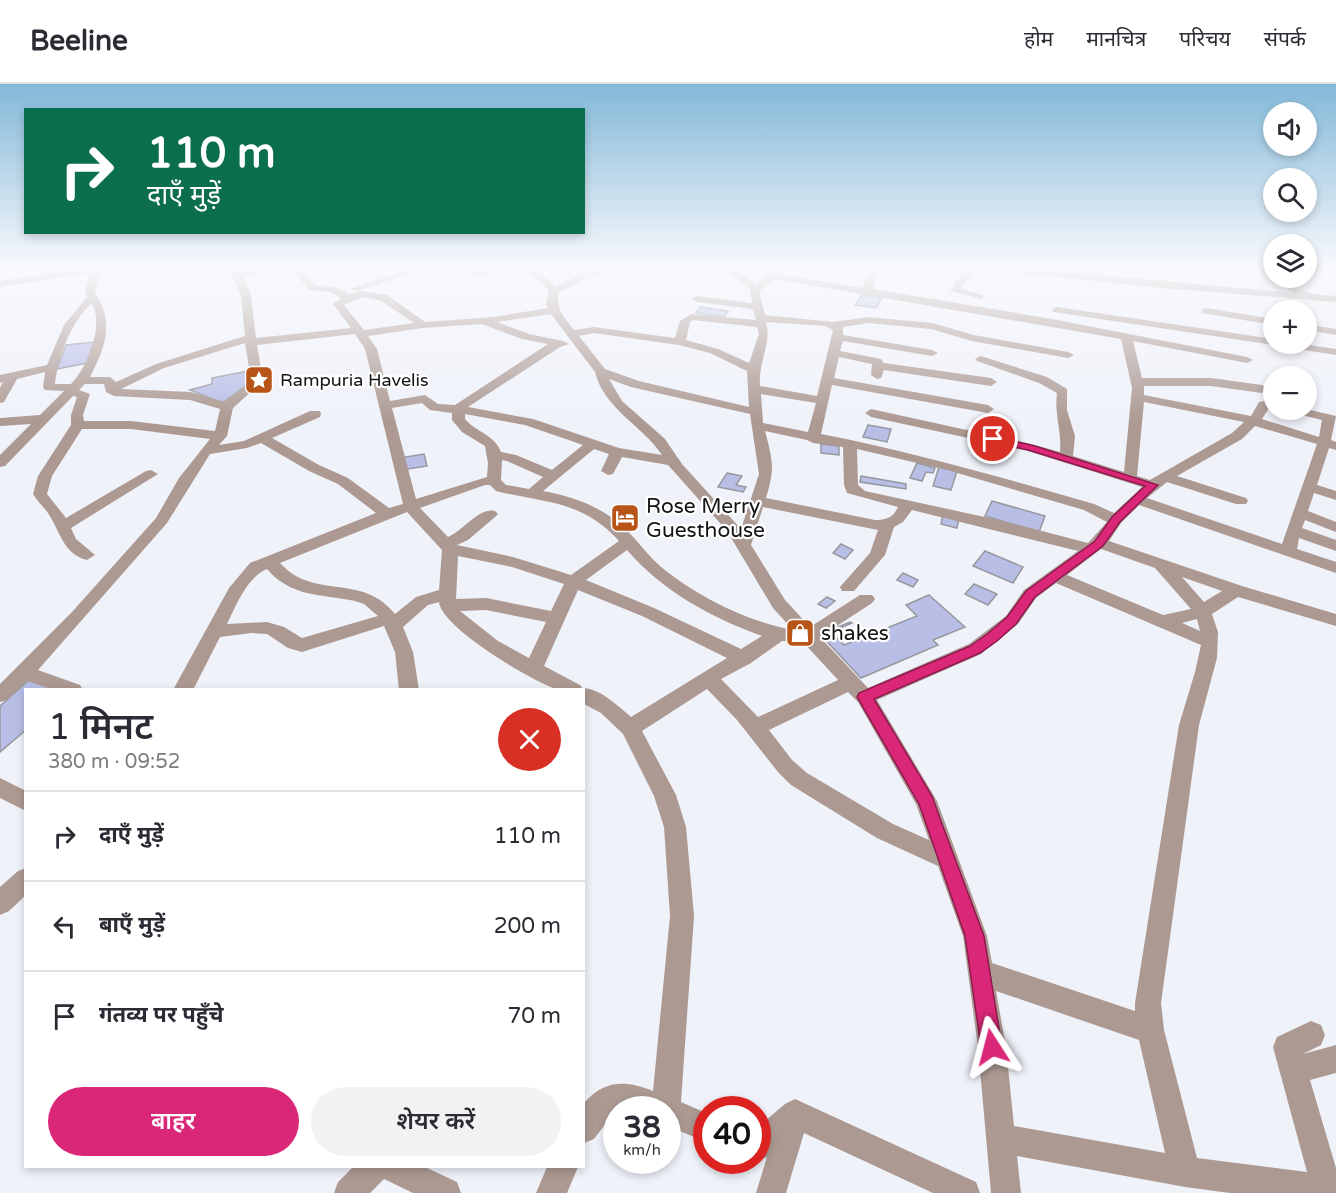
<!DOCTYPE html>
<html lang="hi">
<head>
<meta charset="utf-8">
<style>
	:root { --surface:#fff; --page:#f2f2f3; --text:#2b2b33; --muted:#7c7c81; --line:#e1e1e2; --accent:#db2777 }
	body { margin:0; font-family:"Varela Round","Noto Sans Devanagari",sans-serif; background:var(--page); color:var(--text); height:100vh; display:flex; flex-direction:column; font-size:22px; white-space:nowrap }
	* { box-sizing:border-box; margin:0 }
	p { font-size:20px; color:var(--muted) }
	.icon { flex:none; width:33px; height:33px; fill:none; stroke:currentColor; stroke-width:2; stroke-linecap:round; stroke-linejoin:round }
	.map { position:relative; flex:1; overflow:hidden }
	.panel { position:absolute; left:24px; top:604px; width:561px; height:480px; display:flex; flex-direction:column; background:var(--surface); border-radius:0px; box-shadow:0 3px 9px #0003 }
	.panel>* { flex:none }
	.banner { position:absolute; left:24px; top:24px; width:561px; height:126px; border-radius:0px; box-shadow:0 3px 9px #0003; background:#0b6e4f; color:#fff; overflow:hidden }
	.tools { position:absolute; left:1263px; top:18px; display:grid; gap:12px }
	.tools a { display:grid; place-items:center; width:54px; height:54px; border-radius:50%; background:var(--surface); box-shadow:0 3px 9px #0003; font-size:30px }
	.speed { position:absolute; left:603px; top:1012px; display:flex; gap:12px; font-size:30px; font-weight:700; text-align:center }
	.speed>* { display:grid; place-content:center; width:78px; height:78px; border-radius:50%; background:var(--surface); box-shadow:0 3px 9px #0003; line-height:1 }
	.speed small { font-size:15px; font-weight:400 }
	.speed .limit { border:9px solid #d22; background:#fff; color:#111 }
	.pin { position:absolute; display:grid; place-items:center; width:51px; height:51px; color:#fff; margin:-26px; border:3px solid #fff; border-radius:50%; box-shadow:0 2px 6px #0007 }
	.me { position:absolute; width:66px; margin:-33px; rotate:351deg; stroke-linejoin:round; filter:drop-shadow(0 0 4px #0008) }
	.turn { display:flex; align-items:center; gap:21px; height:126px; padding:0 24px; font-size:27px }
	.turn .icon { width:78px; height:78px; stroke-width:2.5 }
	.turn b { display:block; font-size:42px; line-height:51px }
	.round { display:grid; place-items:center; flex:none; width:63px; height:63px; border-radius:32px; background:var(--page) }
	.summary { display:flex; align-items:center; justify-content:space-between; height:102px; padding:0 24px }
	h1 { font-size:36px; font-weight:600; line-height:45px }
	.cta { display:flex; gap:12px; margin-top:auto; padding:12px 24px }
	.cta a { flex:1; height:69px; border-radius:36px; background:var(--accent); color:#fff; font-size:24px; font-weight:600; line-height:69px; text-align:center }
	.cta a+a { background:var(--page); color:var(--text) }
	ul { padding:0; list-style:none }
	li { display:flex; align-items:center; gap:18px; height:90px; padding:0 24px; border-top:2px solid var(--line) }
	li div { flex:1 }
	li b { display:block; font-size:22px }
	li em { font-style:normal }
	header { display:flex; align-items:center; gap:36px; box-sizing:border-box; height:84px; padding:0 30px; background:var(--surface); border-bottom:2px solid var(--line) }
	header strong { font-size:28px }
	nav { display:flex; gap:33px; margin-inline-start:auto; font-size:21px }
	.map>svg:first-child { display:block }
	.building { fill:#b8bee6; stroke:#96989f; stroke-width:1.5 }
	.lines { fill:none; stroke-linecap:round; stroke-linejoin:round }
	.minor { fill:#ac9992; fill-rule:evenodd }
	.route { fill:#db2777; stroke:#8e194d; stroke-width:1.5 }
	.labels { text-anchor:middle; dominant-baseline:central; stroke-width:4.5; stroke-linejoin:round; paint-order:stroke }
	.far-poi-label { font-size:18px; fill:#141417; stroke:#fff; text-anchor:start }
	.poi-label { font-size:21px; fill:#141417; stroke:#fff; text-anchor:start }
</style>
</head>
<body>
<header>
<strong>Beeline</strong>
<nav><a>होम</a><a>मानचित्र</a><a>परिचय</a><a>संपर्क</a></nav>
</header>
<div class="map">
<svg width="1336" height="1109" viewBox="0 0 1336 1109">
	<rect width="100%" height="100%" fill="#f0f2fa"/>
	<g class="building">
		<polygon points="862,211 882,214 876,224 855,221"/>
		<polygon points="700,223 728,227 724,233 696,229"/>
		<polygon points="94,258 87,279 57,285 66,261"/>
		<polygon points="248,287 248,301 222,319 190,306 212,300 212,294"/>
		<polygon points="868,341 891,345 887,358 863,353"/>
		<polygon points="821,360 839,362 839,371 821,369"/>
		<polygon points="424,370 427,382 402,386 399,374"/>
		<polygon points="917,379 935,384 933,389 926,388 922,397 910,394"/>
		<polygon points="939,383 957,387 951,406 933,402"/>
		<polygon points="727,389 742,392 736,401 746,403 743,408 718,403"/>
		<polygon points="861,392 906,400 906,405 860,398"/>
		<polygon points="992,417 1045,432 1039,448 985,432"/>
		<polygon points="943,430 959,434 957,444 941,440"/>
		<polygon points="841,460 853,466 845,475 833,469"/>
		<polygon points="985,467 1023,483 1013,499 973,482"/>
		<polygon points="903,489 918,496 913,503 897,496"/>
		<polygon points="974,500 997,510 988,521 965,510"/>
		<polygon points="929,511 965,543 933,556 938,561 861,594 820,550 850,538 852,539 831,548 844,561 917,532 906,521"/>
		<polygon points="827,513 835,517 826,524 818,520"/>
		<polygon points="29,596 57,606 26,606 26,646 0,668 0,622"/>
	</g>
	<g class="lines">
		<g class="minor">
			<path d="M84,184H130L99,191L95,209C115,238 105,264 90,293H110L116,298L156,280L245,252L241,211L229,184H239L240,187L276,184L244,192L251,211L256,254L351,244L333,220L341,214L331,208L309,206L290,184H300L315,201L336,203L349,210L362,207L387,211L425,238L493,233L548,224L546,220L549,206L522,184H533L556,202L590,186L623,184L595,190L559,208C555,225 564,233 574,246L594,243L675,254L680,237L691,230L756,236L753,225L697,218L692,215L697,212L752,219L750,205L723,184H734L756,200L774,184H784L779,190L863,204L870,184H880L873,205L1052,235L1247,273L1253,276L1247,279L1133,257L1142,294H1211L1262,301L1268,305L1262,309L1211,302H1144V311L1251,332L1259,318L1274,315V323L1269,324L1262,335L1319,353L1322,336L1293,329L1291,326L1306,325L1336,332L1331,356L1336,358V366L1329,364L1317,401L1336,407V416L1314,409L1308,427L1336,438V448L1305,436L1302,444L1336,456V467L1299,454L1297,465L1336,478V489L1139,421L1121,439L1109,457L1242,502L1336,530V542L1238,513L1212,530L1218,548L1217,574L1199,641L1161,919L1164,946L1197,1074L1307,1088L1273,963L1277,953L1311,937L1321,941L1325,951L1321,961L1303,970L1336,961V989L1310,996L1336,1084V1109H1230L1185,1103L1017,1072L1021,1109H991L978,963L963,852L938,782L877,754L791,701L778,688L737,636L707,605L642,647L676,711L686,743L694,832L681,1018L706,1029V1058L668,1042V1026H616L594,1055L584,1059V1019C604,996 626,996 653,1007L670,832L664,743L654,712L623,650L601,629L584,620V606C575,606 563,608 556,605C531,597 441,543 439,518L428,521L403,543L413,568L419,606H399L395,568L384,542L302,568L288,564L267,550L251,549L220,553L193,606H173L229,504L250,479L376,429L338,400L309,387L261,359L247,364L210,370L167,439L38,586L80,601L83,606H55L27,597L7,616L0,618V600L72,528L156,434L179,394L210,355L131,345H82L52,392L47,410L66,434L146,387L151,386L158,390L71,444L76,455L95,471L87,476C63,470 60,447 48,429C43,422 37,417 33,410L38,392L71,341V331L77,313L73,312L5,382L0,383V371L31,340L0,342V334L40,331L64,307L45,306L43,303L45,288L17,295L4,318L0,319V304L3,298L0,299V291L47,281L64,241L87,213L85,209L90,189L0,203V197ZM775,195L1121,255L1132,304L1124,388L1073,372L1075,352L1067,326V305L1047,293L981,272L975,275L977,277L1039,299L1057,309C1054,330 1062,348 1060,368L1031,360L871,325L865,329L871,333L1028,367L1142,403L1114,429L1094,420C1003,394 914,368 821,350L832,301L988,329L994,325L988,321L834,294L839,273L872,280L871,291L877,295L881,294L884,286L991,302L997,298L991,294L884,279L881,275L840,267L843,257L932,272L938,269L932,266L843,251V243L869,239L931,245L972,257L1068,274L1074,271L1068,268L974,251L932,239L869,233L833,238L765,231L759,207ZM362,213L380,216L414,239L364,246L344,221ZM92,219C104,242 88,283 71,300H55C58,273 71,237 92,219ZM551,230L595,288C604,325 642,341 662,371L619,364L533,335L468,323L560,263L569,260L563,257L529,250L497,238ZM693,236L757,243L759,250L749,279L718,265L686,256L690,238ZM766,238L825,242L833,246L817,312L760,302C758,277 772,260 766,238ZM482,240L522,255L548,260L455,321L438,320L425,311L390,317L377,265L368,252L423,244ZM594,249L679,261L710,269L747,287L749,323L639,297L605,285L579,252ZM355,250L365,265L403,420L389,424L348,394L319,381L272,354L320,333L321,330L320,327H310L244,357L219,361L227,352L233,324L263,297L257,261ZM245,259L251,296L225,318L191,308L121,305L164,284ZM609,295L631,303L750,330L759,390L741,445L682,380L665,355L622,317ZM85,300H104L106,308L114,312L190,316L220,325L215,347L131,337H84L83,331L90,310L79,306ZM761,310L816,319L808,348L763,339ZM1144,318L1244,338L1232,349L1150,396L1137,392ZM422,319L430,326L452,329V336L462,348L485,362L488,379L487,393L416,415L392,324ZM465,330L525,341L583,361L552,386L516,371L501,368C495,351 476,348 465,335ZM1255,342L1317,360L1282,460L1147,414L1167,398L1236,420H1246L1248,417L1246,414L1177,392L1242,355ZM765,347L807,356L813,359L843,363L844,401L847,409L898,423C893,434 886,436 875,436L766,414C775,385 773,377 765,347ZM594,365L609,370L601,387L608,391L613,390L622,373L668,381L727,447L773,524L793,546C746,537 696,512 660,482C651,474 643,464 635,455C610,426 580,414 543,407ZM857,365L947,386L1084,426L1107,438L1088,459L1003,437L865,407L858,401ZM502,376L507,377L543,393L529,405L506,401L501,396ZM485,401H490L496,407C545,419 582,416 619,457L571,491L513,473L457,461L468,456L495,433L498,430L495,427C479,423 463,447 448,453L420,424ZM763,423L878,446L870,469L840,503L842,507H854L885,471L894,443L903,438L912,426L1078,467L1024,506L1006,532L969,560L868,604L820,553L872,519L875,515L872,511H860L810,543L785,516L751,461ZM407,428L442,466L439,506L416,513L395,530C362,488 314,517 280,479ZM1101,465L1155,484L1191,525L1163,531L1067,491ZM627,466C662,507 712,534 762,552L741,565L654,524L586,496ZM458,472L512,483L564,500L551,527L486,514L456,515ZM267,485C291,513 320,510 355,517L364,520L378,532L302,554L284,543L267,538L227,540C236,522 247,493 267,485ZM1182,493L1222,507L1204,518ZM1056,499L1201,561L1195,588L1179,641L1135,919V927L992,879L987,852L937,717L877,616L981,570L1018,540L1036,514ZM578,506L642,532L727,574L631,633C618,622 600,604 582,604L580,601L544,582ZM486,526L546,538L529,574L498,557L460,527ZM1197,535L1200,547L1182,539ZM782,557L803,558L838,596L758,633L721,595L751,579ZM848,608L858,618L916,720L929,756L893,740L807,689L792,676L769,646ZM996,907L1139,956L1165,1069L1014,1042L1006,963Z"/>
			<polygon points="412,184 427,184 358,207 350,205"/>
			<polygon points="447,184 479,186 507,184 479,192"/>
			<polygon points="965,184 975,184 961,205 983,211 983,215 950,207"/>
			<path d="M994,184H1027L1294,209L1283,202L1278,194H1287C1296,210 1319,211 1336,212V218L1162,204L999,187Z"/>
			<polygon points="1251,184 1274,184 1274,189"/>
			<polygon points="1057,223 1274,255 1274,260 1279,260 1274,261 1053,228 1052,226"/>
			<polygon points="1206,224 1274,235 1274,241 1202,229 1202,225"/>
			<polygon points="1306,240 1336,245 1336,251 1306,246"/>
			<polygon points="1278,260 1303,260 1336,265 1336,271 1284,263"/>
			<polygon points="0,694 26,707 26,727 0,714"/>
			<polygon points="26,784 26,811 9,827 0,831 0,803 18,787"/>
			<polygon points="795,1015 976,1098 980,1109 933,1109 804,1049 786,1109 756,1109 767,1073 758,1077 758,1043 785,1020"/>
			<polygon points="353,1083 425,1083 457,1098 461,1109 413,1109 384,1095 370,1109 334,1109 338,1098"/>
			<polygon points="547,1083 578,1083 567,1109 536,1109"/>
		</g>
	</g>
	<linearGradient id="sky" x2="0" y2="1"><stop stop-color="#82b8d8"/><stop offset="0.54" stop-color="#f8f9fd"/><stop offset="1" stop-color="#f8f9fd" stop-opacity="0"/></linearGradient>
	<rect width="1336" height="339" fill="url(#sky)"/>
	<polygon class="route" points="993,352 1035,362 1158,401 1120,438 1103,462 1035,513 1016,540 997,557 980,569 874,615 932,712 941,737 984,852 1002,963 999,970 992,973 984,970 981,963 965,852 925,737 919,720 857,613 859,609 970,562 987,550 1007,533 1026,507 1095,457 1112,433 1145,402 1028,366 990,357 988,355"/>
	<defs>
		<g id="sight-square" transform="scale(1.5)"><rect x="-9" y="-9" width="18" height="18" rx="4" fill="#b75519" stroke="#fff"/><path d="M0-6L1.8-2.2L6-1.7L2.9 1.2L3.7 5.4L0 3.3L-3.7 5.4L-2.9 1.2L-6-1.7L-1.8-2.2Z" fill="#fff"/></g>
		<g id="hotel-square" transform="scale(1.5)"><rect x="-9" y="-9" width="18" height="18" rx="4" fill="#b75519" stroke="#fff"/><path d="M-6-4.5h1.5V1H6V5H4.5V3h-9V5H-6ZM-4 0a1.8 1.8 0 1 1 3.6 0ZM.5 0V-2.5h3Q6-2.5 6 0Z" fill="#fff"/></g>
		<g id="shop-square" transform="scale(1.5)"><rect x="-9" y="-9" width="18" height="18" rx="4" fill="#b75519" stroke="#fff"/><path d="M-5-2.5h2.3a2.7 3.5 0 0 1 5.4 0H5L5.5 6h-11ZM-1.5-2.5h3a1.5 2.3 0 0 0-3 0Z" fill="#fff"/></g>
	</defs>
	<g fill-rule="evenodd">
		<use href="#sight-square" x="259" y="296"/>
		<use href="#hotel-square" x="625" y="434"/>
		<use href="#shop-square" x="800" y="549"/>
	</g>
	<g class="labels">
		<g class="far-poi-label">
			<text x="280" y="296">Rampuria Havelis</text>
		</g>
		<g class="poi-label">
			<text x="646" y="422">Rose Merry<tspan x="646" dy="24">Guesthouse</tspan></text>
			<text x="821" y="549">shakes</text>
		</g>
	</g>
</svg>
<div class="tools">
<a><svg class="icon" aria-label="sound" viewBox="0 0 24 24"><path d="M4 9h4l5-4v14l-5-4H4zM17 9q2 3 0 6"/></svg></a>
<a><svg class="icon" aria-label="search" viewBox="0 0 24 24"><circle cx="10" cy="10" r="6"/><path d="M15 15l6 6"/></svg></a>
<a><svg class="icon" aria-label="layers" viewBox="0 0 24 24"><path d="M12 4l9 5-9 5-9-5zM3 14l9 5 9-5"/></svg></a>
<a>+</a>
<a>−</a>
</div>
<div class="speed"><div>38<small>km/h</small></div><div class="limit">40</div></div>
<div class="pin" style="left:993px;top:355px;background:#d93025"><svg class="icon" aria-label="arrive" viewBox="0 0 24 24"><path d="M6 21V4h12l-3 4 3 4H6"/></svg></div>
<svg class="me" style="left:992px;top:963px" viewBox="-20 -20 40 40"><path d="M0-17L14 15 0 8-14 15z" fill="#db2777" stroke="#fff" stroke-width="4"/></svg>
<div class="banner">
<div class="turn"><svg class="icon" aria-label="right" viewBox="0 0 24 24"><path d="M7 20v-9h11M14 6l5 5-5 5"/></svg><div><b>110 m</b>दाएँ मुड़ें</div></div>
</div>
<section class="panel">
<div class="summary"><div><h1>1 मिनट</h1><p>380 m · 09:52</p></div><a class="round" style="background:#d93025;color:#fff"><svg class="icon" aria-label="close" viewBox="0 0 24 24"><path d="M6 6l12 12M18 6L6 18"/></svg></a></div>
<ul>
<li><svg class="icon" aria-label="right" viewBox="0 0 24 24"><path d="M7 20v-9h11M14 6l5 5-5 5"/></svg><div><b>दाएँ मुड़ें</b></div><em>110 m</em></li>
<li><svg class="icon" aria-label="left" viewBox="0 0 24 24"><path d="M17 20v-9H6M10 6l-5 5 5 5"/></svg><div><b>बाएँ मुड़ें</b></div><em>200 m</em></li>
<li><svg class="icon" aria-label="arrive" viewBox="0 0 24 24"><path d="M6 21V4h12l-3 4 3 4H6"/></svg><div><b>गंतव्य पर पहुँचे</b></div><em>70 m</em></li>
</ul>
<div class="cta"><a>बाहर</a><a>शेयर करें</a></div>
</section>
</div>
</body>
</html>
